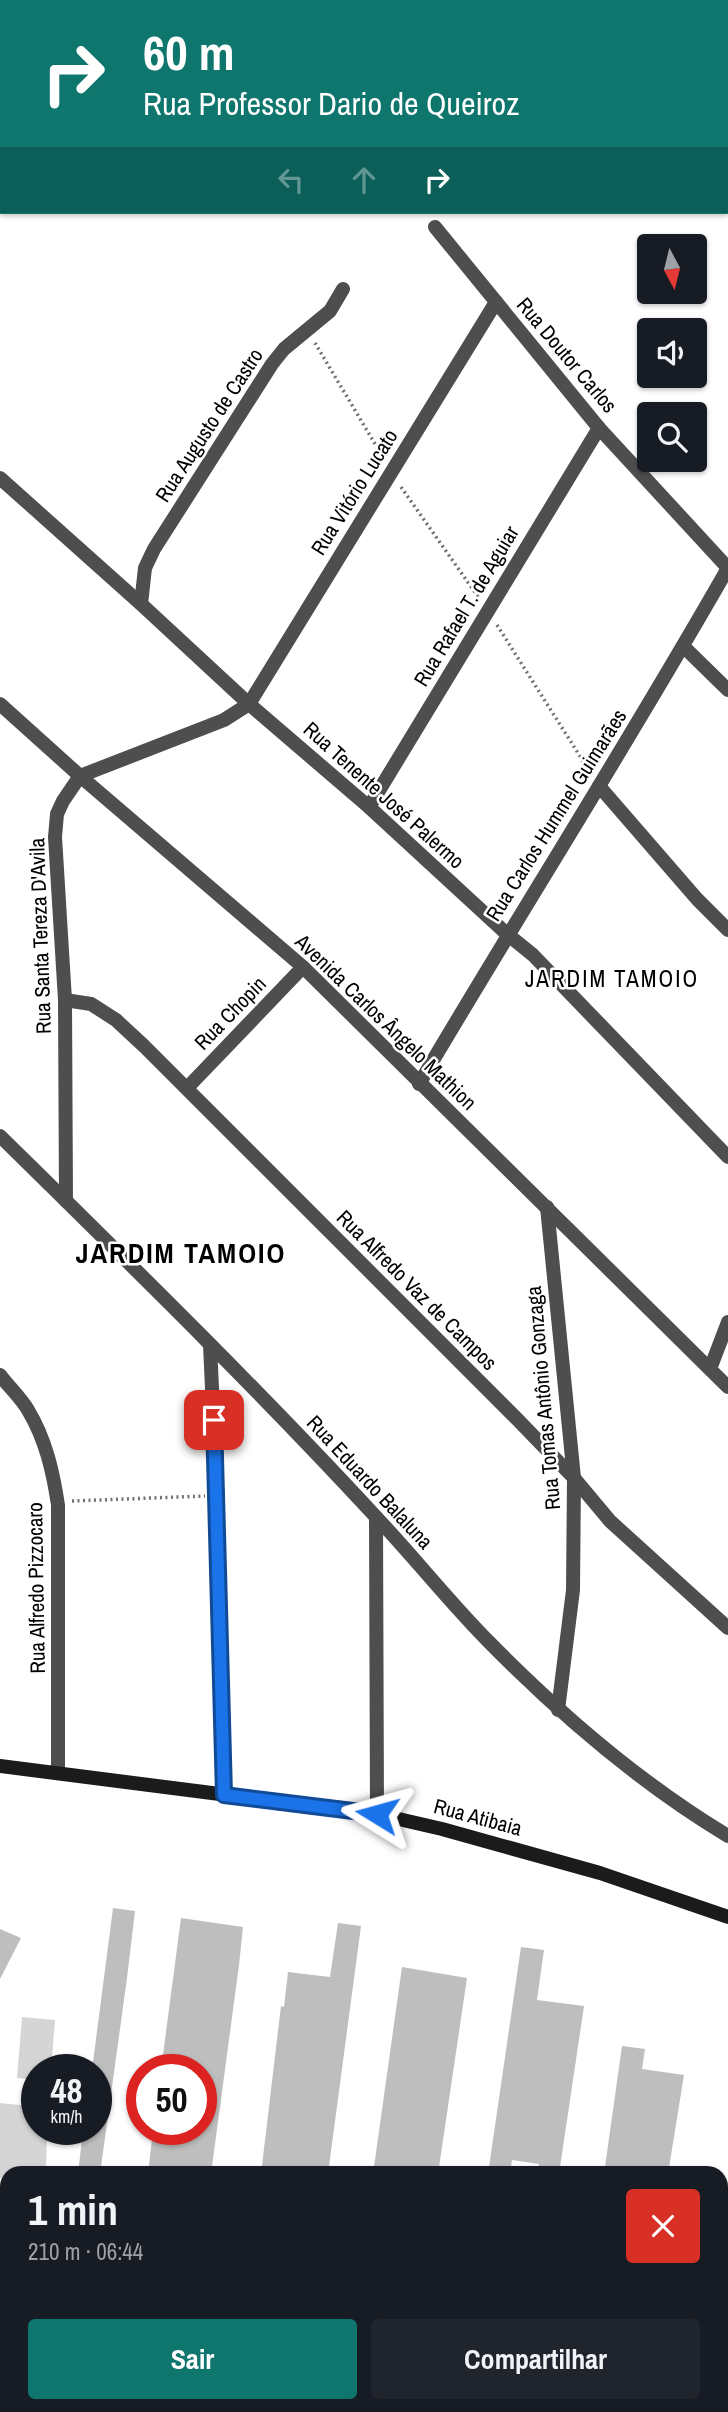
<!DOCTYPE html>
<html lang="pt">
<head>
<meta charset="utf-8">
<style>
	:root { --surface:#171b24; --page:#20242c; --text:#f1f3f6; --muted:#9ea1a6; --accent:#0f766e }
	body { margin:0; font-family:"Archivo Narrow",sans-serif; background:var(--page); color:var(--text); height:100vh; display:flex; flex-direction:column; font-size:26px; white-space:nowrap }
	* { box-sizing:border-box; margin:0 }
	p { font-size:23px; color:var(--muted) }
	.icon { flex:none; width:38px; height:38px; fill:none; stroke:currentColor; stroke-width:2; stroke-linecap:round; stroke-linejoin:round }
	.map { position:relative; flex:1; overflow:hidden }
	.panel { position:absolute; left:0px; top:2166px; width:728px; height:247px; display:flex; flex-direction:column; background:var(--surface); border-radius:21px 21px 0 0; box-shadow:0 2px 5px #0004 }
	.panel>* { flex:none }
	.banner { position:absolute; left:0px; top:0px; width:728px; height:214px; box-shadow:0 2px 5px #0004; background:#0f766e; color:#fff; overflow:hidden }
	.needle { width:46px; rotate:173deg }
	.fabs { position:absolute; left:637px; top:234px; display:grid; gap:14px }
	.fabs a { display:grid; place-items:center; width:70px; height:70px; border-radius:7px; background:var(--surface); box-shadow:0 2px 5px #0004; font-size:35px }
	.speed { position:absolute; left:21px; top:2054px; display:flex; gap:14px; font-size:35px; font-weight:700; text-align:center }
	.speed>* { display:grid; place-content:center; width:91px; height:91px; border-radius:50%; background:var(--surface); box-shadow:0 2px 5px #0004; line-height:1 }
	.speed small { font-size:18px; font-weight:400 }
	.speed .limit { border:10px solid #d22; background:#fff; color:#111 }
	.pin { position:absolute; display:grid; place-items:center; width:60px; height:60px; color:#fff; margin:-30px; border-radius:14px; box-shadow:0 4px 10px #0006 }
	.me { position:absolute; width:77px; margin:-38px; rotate:278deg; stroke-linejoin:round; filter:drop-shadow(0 0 5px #0008) }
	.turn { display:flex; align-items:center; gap:24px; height:147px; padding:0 28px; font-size:32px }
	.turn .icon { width:91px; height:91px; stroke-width:2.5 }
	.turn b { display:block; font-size:49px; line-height:60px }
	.lanes { display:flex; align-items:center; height:66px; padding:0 28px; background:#0003; justify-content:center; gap:35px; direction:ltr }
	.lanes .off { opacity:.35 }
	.round { display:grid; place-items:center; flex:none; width:74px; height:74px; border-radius:7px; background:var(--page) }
	.overview { display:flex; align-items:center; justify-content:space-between; height:119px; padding:0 28px }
	h1 { font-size:42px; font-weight:700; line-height:52px }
	.cta { display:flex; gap:14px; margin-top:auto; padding:14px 28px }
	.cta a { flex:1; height:80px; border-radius:7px; background:var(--accent); color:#fff; font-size:28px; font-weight:700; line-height:80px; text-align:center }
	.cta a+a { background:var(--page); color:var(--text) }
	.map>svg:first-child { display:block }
	.green { fill:#d5d5d5 }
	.building { fill:#bebebe }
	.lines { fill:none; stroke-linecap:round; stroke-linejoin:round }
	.path { stroke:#707070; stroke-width:3.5; stroke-dasharray:2 3.5; stroke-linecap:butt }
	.service { stroke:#4e4e4e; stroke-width:10 }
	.minor { stroke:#4e4e4e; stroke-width:14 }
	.secondary { stroke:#1b1b1b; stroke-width:14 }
	.route-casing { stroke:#114b97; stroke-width:18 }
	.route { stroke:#1a73e8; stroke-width:12 }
	.labels { text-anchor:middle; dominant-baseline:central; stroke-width:5; stroke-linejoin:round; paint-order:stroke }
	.street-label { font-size:21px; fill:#000; stroke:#fff }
	.neighbourhood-label { font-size:23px; letter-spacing:2px; fill:#000; stroke:#fff }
	.district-label { font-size:28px; font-weight:bold; letter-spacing:2px; fill:#000; stroke:#fff }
</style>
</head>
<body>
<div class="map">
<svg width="728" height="2412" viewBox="0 0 728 2412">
	<rect width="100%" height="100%" fill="#fff"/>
	<g class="green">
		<polygon points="22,2017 55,2020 51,2070 37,2070 37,2080 17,2078"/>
		<polygon points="0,2103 37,2107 37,2130 47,2130 46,2173 7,2174 7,2178 0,2178"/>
	</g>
	<g class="building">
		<polygon points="113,1908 135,1911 127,1978 100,2174 78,2174 83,2130 96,2130 96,2070 92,2070"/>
		<polygon points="181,1918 243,1927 239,1965 211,2174 148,2174 153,2130 201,2130 201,2070 161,2070"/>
		<polygon points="338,1923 361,1926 328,2174 261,2174 281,2006 284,2007 288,1972 330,1977"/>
		<polygon points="0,1929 21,1938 0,1979"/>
		<polygon points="521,1947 544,1950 537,2000 584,2006 559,2174 538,2174 539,2164 512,2160 510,2174 488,2174"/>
		<polygon points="402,1967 467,1978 438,2174 373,2174"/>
		<polygon points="622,2046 645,2049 642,2069 684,2075 668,2174 604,2174"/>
	</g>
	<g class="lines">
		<g class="path">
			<polyline points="315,343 384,459"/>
			<polyline points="401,487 479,598"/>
			<polyline points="497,625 590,772"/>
			<polyline points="72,1501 205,1496"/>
		</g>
		<polyline class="service" points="203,0 203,2"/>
		<g class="minor">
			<polyline points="435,227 599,428 728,568"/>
			<polyline points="0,478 141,604 249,704 369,807 507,934 533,955 728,1157"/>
			<polyline points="141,604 145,568 154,549 272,364 284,349 330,311 343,289"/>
			<polyline points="684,647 728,690"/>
			<polyline points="0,704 80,776 303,967 728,1387"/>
			<polyline points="599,786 697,899 728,930"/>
			<polyline points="369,807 599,428"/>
			<polyline points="65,1000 91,1004 116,1020 144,1046 518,1420 574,1478 610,1521 728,1628"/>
			<path d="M419,1084C521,911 629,742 728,568"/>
			<polyline points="187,1088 303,967"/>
			<path d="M0,1136C127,1261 255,1386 376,1517C415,1558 450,1603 490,1643C562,1716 640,1783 728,1836"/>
			<polyline points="66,1201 65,1000 55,837 57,814 63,801 80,776 224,720 249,704 496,302"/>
			<polyline points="547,1207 574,1478 573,1590 558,1710"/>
			<polyline points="210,1345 217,1495 224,1795"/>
			<polyline points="710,1369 728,1322"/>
			<path d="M0,1375C9,1387 21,1398 28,1410C46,1440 53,1472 58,1505V1773"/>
			<polyline points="376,1517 377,1814"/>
		</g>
		<polyline class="secondary" points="0,1766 377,1814 442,1829 600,1873 728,1917"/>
	</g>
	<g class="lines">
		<g class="route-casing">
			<polyline id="route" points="214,1420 224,1795 377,1814"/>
		</g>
		<use href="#route" class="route"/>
	</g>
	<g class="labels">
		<g class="street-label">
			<text transform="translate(567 355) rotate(50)">Rua Doutor Carlos</text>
			<text transform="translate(209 425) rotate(-57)">Rua Augusto de Castro</text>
			<text transform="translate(354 492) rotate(-58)">Rua Vitório Lucato</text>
			<text transform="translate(466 606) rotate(-59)">Rua Rafael T. de Aguiar</text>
			<text transform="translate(384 795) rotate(42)">Rua Tenente José Palermo</text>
			<text transform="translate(556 815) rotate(-58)">Rua Carlos Hummel Guimarães</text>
			<text transform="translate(40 936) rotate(-92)">Rua Santa Tereza D'Avila</text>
			<text transform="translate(230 1013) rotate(-46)">Rua Chopin</text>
			<text transform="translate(386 1022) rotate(44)">Avenida Carlos Ângelo Mathion</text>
			<text transform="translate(417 1290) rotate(45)">Rua Alfredo Vaz de Campos</text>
			<text transform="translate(543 1398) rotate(-95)">Rua Tomas Antônio Gonzaga</text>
			<text transform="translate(370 1482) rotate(47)">Rua Eduardo Balaluna</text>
			<text transform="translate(36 1588) rotate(-91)">Rua Alfredo Pizzocaro</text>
			<text transform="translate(478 1817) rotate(15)">Rua Atibaia</text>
		</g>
		<g class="neighbourhood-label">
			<text x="612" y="978">JARDIM TAMOIO</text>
		</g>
		<g class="district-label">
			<text x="181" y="1253">JARDIM TAMOIO</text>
		</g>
	</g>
</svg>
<div class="fabs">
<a><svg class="needle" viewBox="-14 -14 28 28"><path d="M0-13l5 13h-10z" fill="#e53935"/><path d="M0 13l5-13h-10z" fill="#9ea1a6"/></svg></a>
<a><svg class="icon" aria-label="sound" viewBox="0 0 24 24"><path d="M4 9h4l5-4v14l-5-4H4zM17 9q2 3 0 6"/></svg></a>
<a><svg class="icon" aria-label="search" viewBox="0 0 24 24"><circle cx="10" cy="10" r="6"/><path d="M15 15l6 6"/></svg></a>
</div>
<div class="speed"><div>48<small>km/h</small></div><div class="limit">50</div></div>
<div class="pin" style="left:214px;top:1420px;background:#d93025"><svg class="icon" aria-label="arrive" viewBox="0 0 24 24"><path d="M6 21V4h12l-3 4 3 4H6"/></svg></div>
<svg class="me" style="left:377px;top:1814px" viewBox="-20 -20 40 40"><path d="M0-17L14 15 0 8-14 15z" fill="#1a73e8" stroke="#fff" stroke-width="4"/></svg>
<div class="banner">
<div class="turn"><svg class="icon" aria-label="right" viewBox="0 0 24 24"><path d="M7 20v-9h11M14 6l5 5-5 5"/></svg><div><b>60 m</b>Rua Professor Dario de Queiroz</div></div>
<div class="lanes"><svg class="icon off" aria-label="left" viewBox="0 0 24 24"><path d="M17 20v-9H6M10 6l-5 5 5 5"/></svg><svg class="icon off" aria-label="ahead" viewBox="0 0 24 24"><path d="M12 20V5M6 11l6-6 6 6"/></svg><svg class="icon" aria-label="right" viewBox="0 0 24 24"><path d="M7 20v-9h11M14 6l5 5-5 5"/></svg></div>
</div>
<section class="panel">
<div class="overview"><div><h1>1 min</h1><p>210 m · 06:44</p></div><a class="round" style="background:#d93025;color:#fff"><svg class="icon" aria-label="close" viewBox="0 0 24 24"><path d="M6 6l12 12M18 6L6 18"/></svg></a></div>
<div class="cta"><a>Sair</a><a>Compartilhar</a></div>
</section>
</div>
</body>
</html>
